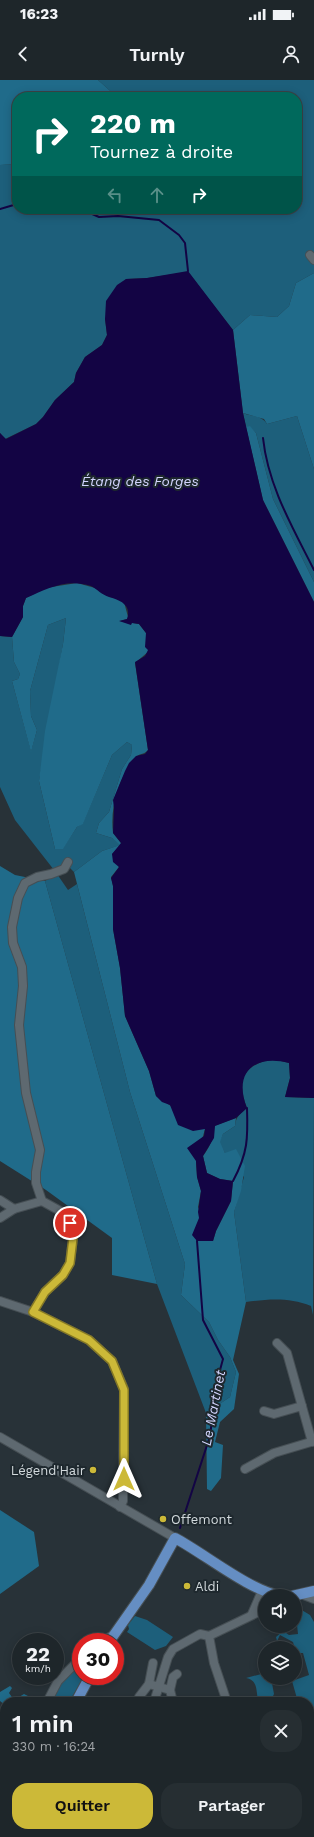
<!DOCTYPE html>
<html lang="fr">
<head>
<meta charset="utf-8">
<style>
	:root { --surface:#1e262a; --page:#262e32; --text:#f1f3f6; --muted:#a1a5a8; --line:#3c4347; --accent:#ccb938 }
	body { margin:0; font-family:"Work Sans",sans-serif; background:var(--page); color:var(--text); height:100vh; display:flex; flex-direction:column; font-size:15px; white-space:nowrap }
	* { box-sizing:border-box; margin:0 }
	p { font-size:13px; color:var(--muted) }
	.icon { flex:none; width:22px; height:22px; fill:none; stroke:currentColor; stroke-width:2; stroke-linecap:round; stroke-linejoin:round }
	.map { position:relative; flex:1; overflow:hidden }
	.panel { position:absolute; left:0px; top:1617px; width:314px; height:140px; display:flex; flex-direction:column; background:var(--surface); border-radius:16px 16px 0 0; box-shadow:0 2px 10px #0003,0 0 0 1px var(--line) }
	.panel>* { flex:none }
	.hud { position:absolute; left:12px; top:12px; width:290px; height:122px; border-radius:16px; box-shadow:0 2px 10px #0003,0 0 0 1px var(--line); background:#00695c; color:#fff; overflow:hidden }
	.controls { position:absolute; left:258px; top:1509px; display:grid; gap:8px }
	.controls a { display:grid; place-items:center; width:44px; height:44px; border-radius:50%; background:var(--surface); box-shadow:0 2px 10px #0003,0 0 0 1px var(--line); font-size:20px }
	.speed { position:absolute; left:12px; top:1553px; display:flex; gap:8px; font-size:20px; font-weight:700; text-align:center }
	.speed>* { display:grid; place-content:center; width:52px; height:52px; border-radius:50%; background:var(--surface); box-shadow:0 2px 10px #0003,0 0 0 1px var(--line); line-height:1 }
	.speed small { font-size:10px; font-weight:400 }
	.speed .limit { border:6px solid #d22; background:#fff; color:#111 }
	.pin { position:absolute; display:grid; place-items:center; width:34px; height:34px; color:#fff; margin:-17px; border:2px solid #fff; border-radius:50%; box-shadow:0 1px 4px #0007 }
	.me { position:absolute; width:44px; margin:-22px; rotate:0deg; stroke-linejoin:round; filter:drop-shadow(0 0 3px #0008) }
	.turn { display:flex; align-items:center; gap:14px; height:84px; padding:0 12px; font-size:18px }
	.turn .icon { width:52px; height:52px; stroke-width:2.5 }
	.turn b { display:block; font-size:28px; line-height:34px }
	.lanes { display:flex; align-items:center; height:38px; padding:0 12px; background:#0003; justify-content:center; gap:20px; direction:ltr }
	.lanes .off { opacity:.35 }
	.round { display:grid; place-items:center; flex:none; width:42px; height:42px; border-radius:16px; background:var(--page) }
	.headline { display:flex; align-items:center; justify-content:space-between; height:68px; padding:0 12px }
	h1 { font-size:24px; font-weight:600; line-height:30px }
	.primary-button { display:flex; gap:8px; margin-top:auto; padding:8px 12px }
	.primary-button a { flex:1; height:46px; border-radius:16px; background:var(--accent); color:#111; font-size:16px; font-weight:600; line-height:46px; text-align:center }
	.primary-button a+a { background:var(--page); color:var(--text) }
	.status { display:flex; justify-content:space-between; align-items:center; height:28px; padding:0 20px; background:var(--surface); direction:ltr }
	.status svg { height:11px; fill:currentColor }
	header { display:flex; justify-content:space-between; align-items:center; height:52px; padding:0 12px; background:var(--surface); font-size:18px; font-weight:600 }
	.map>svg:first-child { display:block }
	.green { fill:#1d5f7b }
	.forest { fill:#206b8a }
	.water { fill:#130444 }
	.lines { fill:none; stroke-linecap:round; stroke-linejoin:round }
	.stream { stroke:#130444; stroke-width:2 }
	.minor-casing { stroke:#464f54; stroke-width:10 }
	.major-casing { stroke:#464f54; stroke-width:12 }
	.minor { stroke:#5e6970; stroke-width:8 }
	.major { stroke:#658ec3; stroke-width:10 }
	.route-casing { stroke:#857824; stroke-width:10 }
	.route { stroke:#ccb938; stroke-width:7 }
	.poi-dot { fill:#ccb938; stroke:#1e282e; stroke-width:1.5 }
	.labels { text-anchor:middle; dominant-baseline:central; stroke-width:4; stroke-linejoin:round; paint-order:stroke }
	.poi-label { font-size:13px; fill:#d2d9dc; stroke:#1e282e; text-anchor:start }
	.water-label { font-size:14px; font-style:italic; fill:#d3d5fe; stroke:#1e282e }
</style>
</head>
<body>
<div class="status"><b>16:23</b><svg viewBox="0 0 49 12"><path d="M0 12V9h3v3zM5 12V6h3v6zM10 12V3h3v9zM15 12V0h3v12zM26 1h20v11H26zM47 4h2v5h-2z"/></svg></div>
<header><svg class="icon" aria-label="back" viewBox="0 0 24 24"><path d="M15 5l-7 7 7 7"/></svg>Turnly<svg class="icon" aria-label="person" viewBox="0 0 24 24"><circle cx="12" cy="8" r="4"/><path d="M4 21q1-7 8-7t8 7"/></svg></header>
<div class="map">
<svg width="314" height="1757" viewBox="0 0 314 1757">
	<rect width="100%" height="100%" fill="#283238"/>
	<g class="green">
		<polygon points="98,0 314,0 314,193 296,203 289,226 277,237 250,235 233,250 188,192 147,198 126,199 105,239 107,255 102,265 85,277 76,293 74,302 55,320 43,337 36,344 5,359 0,353 0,85 17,84 17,129 297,129 297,17 117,17"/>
		<path d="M243,333C252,337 261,335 267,344L297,336L314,389V502L273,419L256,353L250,347H246Z"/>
		<polygon points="66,538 63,564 39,701 55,769 63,768 77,747 83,743 112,675 127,662 132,665 131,675 122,689 109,732 99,743 96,753 112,758 121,765 102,771 74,792 69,787 54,790 15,740 0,707 0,556 12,557 14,582 20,594 18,599 12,601 31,671 37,650 31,636 30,611 48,545"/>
		<polygon points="57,794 68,810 77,804 130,1012 185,1184 181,1215 209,1242 218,1260 230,1277 236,1292 230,1317 206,1333 157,1204 45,801"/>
		<path d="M273,979L289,983L290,998L285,1017L314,1018L313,1235L311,1226C289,1217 268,1219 246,1222L234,1132L244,1097L225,1073L219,1062L223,1054L235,1046C236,1036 240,1034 247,1028C236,1000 243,985 273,979Z"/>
		<polygon points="295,1526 310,1535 314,1542 314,1661 312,1665 309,1666 309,1622 298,1622 292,1601 309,1595 303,1573 296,1573 293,1562 280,1555 277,1561 276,1557 283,1551 289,1555 298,1554"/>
		<polygon points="135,1536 147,1540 173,1557 166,1566 155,1570 127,1552 129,1549 128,1545"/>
		<polygon points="81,1584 81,1596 84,1596 69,1622 51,1622 62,1601"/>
		<path d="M265,1593V1598H271L274,1614L270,1622H257L258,1620C256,1611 258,1600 246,1598Z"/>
	</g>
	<g class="forest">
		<polygon points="0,0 98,0 117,17 17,17 17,84 0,85"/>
		<polygon points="314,193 314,389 297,336 267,344 264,339 243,333 233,250 250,235 277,237 289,226 296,203"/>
		<polygon points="250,346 256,353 273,419 314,502 314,522 263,420 246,347"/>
		<path d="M77,503L95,508L110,517L120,519L124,522L128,537L127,539L120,541L139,544L146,553L149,571L135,583L148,670C144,675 139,673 135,678C118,699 110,727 113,753L121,763V765L112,774L119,787L111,797L113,806V849L120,888L125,936L149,991L156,1016L205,1049L196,1081L197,1097L201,1111L198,1127L213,1161L216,1151L231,1121L233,1101L220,1099L207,1093L203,1076C209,1068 215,1057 214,1046L236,1038L235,1046L223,1054L220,1062L225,1073L236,1069L245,1086L241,1111L234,1132L246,1222L233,1280L239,1294L234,1329L220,1342L215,1362L223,1365L221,1398L211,1411L207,1409L206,1333L230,1317L236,1292L230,1277L218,1260L209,1242L181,1215L185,1184L130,1012L74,792L102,771L120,765L112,758L96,753L99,743L109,732L122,689L131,675L132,665L127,662L112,675L83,744L77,747L63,769H55L39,701L45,651L63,564L66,538L48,545L30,611L31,636L37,650L31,672L12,601L18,599L20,594L14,582L12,557L23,537V526L26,518L45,508Z"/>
		<polygon points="0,786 15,795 45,801 157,1204 112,1195 112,1158 46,1110 0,1081"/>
		<polygon points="0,1430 34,1452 39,1486 0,1514"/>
		<polygon points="10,1606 12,1608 9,1613 14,1620 24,1614 30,1617 34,1622 5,1622 5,1625 0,1621 0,1612"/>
	</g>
	<path class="water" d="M188,191L233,250L243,333L263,420L314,522V1018L285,1017L290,998L289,983C254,974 233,993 247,1028L236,1038L215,1046L214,1058L203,1076L207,1093L220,1099L233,1101L231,1121L216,1151L213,1161H197L192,1155L199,1138L198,1132L201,1111L197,1097L196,1081L187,1068L204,1056L205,1049L193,1051L178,1045L170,1025L162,1022L156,1016L149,991L125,936L120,888L113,849V806L111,798L119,787L113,782L112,774L121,763L113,753L114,728L113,720L125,691L129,683L136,676L145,674L148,670L135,582L145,576L148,570L145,567L146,553L139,544L132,543L131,545L119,541L127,539C132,525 120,520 109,517C102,515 97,509 91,506C66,498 47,509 26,518L23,526V537L12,557L0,556V353L6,359L36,344L43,337L55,320L74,302L76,293L85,277L102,265L107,255L105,239L106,221L117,205L126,199L147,198Z"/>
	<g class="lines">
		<g class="stream">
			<polyline points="0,129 17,124"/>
			<polyline points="81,129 99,137 118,136 159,140 179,155 185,163 188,191"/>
			<path d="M263,358C268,406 293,448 314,490"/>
			<path d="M233,1101C248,1073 248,1058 247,1028"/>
			<polyline points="180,1448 210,1356 217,1301 223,1279 203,1240 197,1161"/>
		</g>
		<g class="minor-casing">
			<g id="minor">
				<polyline points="310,175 314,180"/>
				<polyline points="0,1120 14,1129 42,1121"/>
				<polyline points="0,1138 14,1129"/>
				<polyline points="0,1221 33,1232 89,1260 112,1281 124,1309 123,1399 123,1421 120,1427"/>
				<polyline points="33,1232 45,1212 63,1195 70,1183 73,1158 70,1143 62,1132 42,1121 36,1103 36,1092 40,1070 26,1013 19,945 23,906 22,887 13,863 12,847 18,818 25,803 37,797 51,794 64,789 68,782"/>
				<polyline points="277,1263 287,1273 312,1362"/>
				<polyline points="264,1331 274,1334 302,1326"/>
				<polyline points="0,1357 175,1458"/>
				<polyline points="245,1389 274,1373 314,1361"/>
				<polyline points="301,1514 314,1519"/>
				<polyline points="252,1534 262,1511"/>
				<polyline points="101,1562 113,1555"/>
				<polyline points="149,1604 153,1583"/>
				<polyline points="170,1610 173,1597 177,1594"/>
				<polyline points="47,1622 58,1601 81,1578"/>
				<polyline points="138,1622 139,1617 149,1604 170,1610 173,1622"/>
				<polyline points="154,1622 168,1577 173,1569 200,1554 209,1556"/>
				<polyline points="227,1622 214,1583 209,1556 265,1529"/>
				<polyline points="309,1673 312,1669 314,1670"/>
				<polyline points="309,1725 309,1728"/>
				<polyline points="208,1752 212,1757"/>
				<polyline points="262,1752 266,1757"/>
				<polyline points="21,1757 22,1752"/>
				<polyline points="114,1757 115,1752"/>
				<polyline points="148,1757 150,1752"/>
				<polyline points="280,1757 284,1752"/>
			</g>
		</g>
		<g class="major-casing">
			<g id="major">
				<polyline points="292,1516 314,1511"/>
				<path d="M109,1562L149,1505L175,1458C205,1474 250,1511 281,1516"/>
				<polyline points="76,1622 90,1596"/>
				<polyline points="0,1754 5,1748"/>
			</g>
		</g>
		<use href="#minor" class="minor"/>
		<use href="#major" class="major"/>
	</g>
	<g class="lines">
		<g class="route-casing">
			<polyline id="route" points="70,1143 73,1158 70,1183 63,1195 45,1212 33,1232 89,1260 112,1281 124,1310 124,1399"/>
		</g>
		<use href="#route" class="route"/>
	</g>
	<g class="poi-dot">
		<circle cx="93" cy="1390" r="4"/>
		<circle cx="163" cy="1439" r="4"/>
		<circle cx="187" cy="1506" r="4"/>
	</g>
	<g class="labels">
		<g class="poi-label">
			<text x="85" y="1390" text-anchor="end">Légend'Hair</text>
			<text x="171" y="1439">Offemont</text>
			<text x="195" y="1506">Aldi</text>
		</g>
		<g class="water-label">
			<text x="140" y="401">Étang des Forges</text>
			<text transform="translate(213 1328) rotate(-79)">Le Martinet</text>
		</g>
	</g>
</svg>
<div class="controls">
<a><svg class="icon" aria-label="sound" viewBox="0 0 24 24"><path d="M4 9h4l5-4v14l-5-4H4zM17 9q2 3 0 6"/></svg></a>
<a><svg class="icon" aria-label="layers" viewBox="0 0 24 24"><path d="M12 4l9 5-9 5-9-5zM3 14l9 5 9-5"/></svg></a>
</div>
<div class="speed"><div>22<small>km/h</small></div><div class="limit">30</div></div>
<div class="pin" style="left:70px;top:1143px;background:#d93025"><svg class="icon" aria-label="arrive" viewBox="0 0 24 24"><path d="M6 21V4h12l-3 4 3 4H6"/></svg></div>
<svg class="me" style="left:124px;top:1399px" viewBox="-20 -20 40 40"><path d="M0-17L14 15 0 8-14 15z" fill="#ccb938" stroke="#fff" stroke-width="4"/></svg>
<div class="hud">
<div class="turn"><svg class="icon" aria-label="right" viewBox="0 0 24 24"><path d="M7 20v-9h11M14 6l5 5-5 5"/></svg><div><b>220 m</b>Tournez à droite</div></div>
<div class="lanes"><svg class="icon off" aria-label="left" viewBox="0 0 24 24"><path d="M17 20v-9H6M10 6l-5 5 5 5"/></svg><svg class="icon off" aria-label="ahead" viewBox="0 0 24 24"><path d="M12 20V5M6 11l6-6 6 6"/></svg><svg class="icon" aria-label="right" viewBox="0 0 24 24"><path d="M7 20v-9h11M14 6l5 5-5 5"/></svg></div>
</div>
<section class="panel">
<div class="headline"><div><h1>1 min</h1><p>330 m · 16:24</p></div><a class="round"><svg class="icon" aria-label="close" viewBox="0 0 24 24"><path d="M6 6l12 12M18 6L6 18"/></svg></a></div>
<div class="primary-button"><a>Quitter</a><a>Partager</a></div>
</section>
</div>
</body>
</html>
